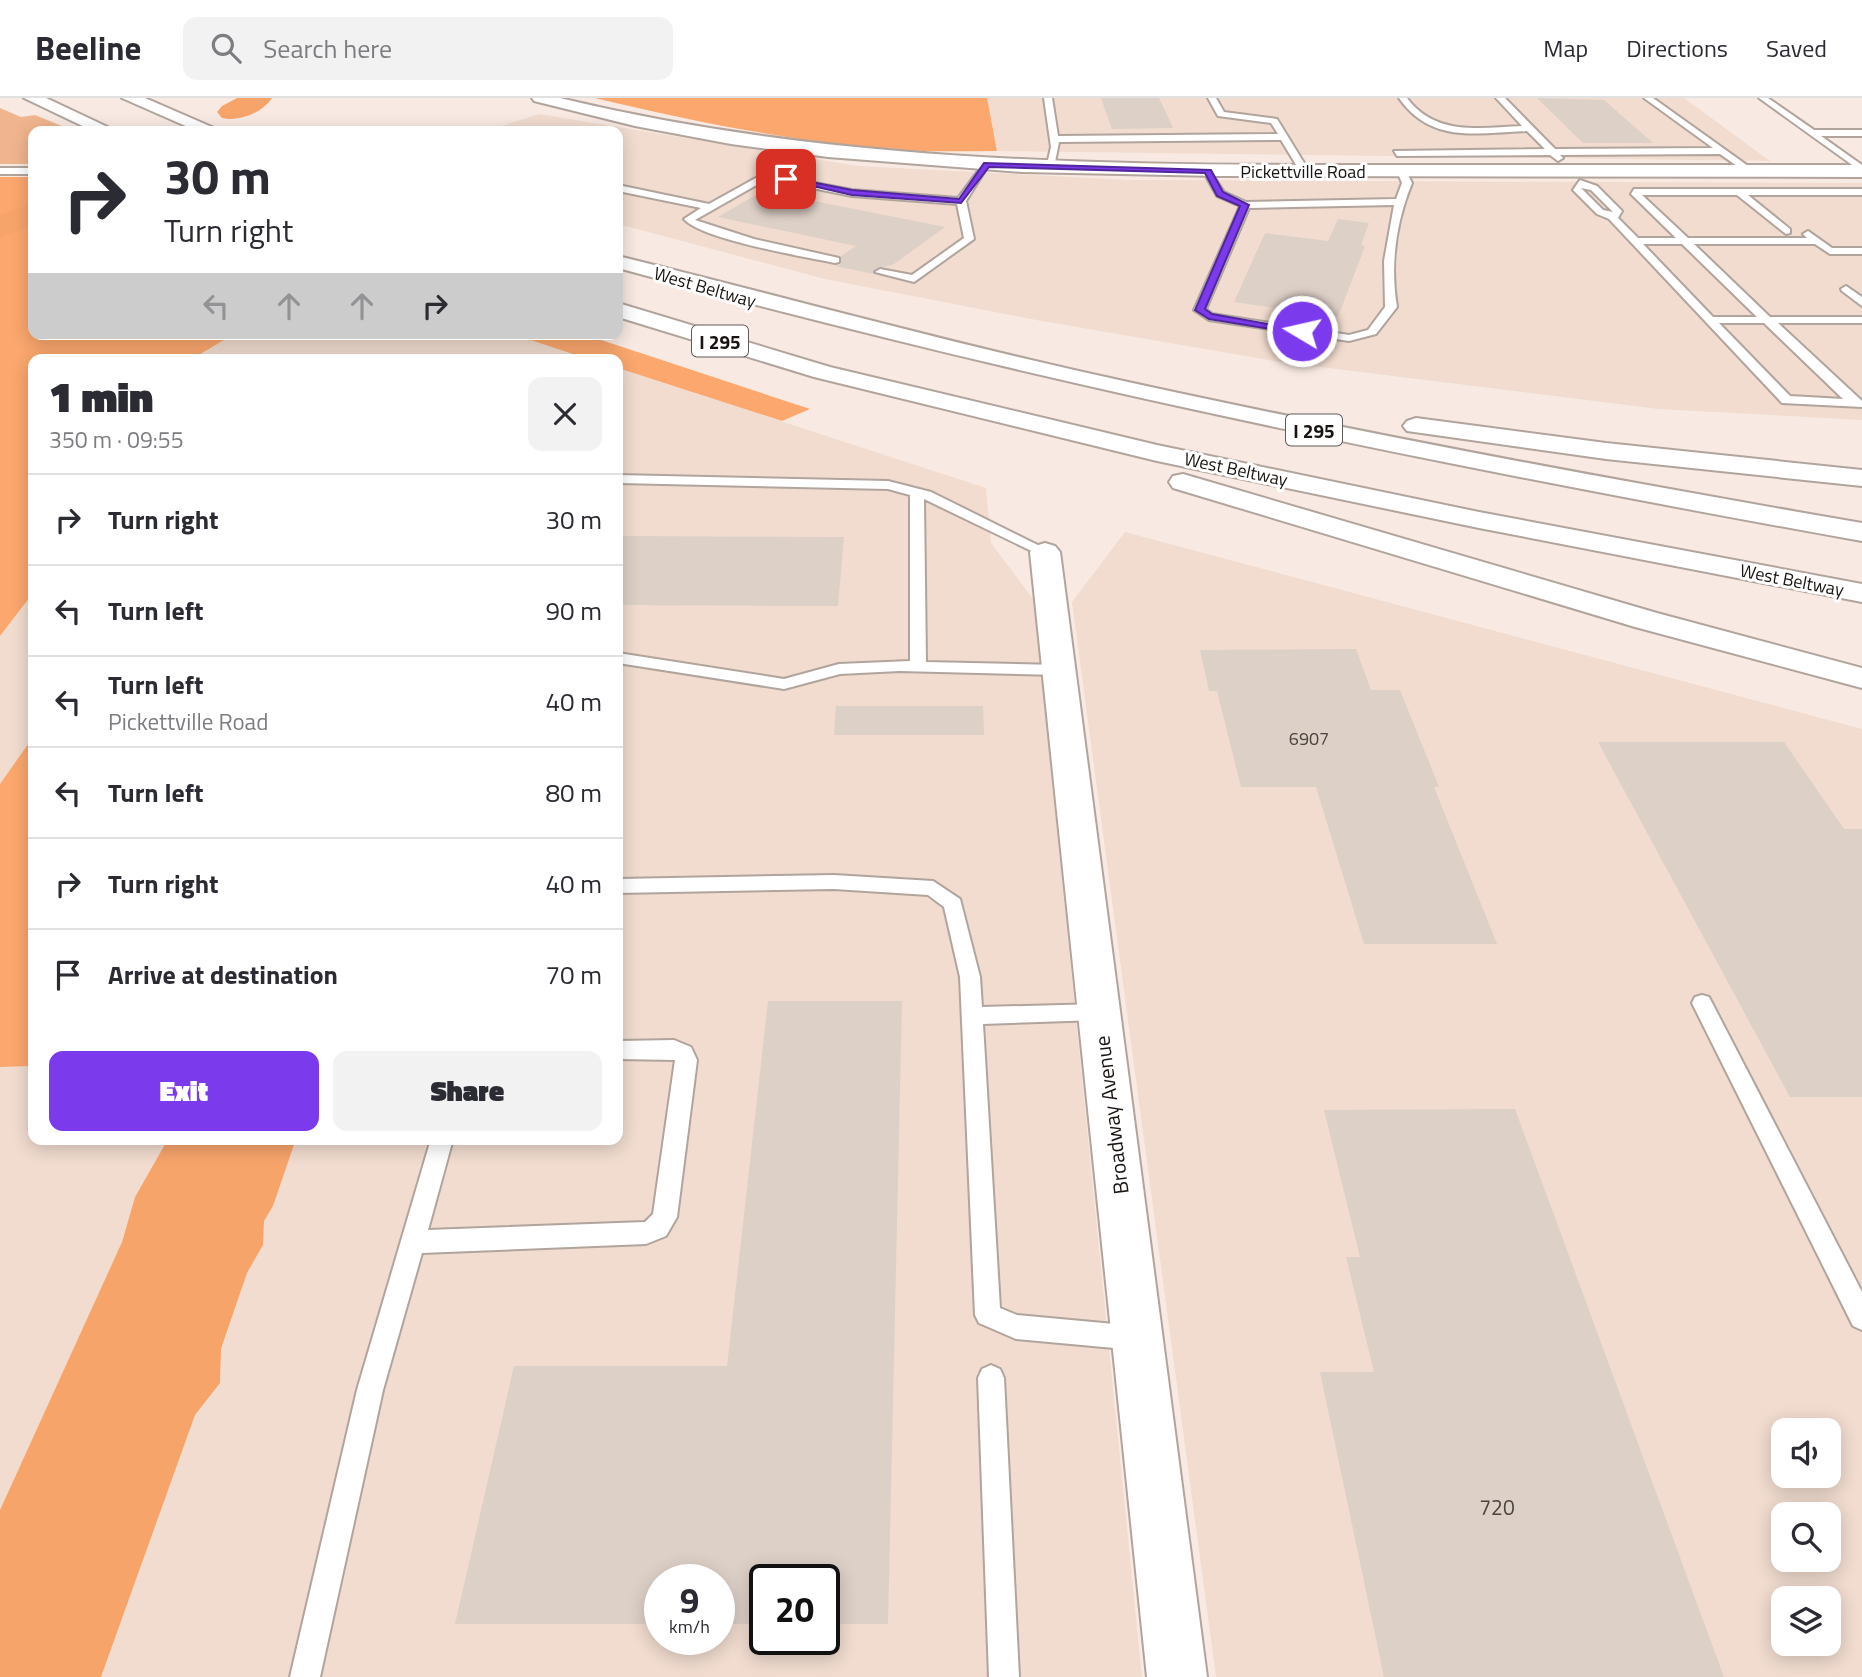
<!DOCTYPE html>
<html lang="en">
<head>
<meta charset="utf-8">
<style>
	:root { --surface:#fff; --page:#f2f2f3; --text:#2b2b33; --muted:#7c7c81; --line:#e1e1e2; --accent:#7c3aed }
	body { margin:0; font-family:"Titillium Web",sans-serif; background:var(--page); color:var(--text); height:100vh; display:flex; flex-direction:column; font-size:26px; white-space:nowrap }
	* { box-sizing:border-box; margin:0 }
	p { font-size:23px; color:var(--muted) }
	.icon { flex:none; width:38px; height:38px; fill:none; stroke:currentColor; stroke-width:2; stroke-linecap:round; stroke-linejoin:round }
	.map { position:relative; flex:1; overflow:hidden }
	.side { position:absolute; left:28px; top:256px; width:595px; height:791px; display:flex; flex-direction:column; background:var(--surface); border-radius:14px; box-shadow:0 4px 18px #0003 }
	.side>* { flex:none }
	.top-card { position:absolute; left:28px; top:28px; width:595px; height:214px; border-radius:14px; box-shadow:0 4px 18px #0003; background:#fff; color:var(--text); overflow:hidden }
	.controls { position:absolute; left:1771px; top:1320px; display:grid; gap:14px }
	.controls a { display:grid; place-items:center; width:70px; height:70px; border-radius:14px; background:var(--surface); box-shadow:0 4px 18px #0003; font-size:35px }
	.speed { position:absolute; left:644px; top:1466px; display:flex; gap:14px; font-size:35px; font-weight:700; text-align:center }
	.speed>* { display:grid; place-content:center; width:91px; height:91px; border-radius:50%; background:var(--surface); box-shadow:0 4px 18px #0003; line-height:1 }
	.speed small { font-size:18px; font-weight:400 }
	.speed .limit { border:4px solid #111; border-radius:10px; background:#fff; color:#111 }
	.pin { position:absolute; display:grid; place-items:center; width:60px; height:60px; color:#fff; margin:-30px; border-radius:14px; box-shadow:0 4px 10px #0006 }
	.me { position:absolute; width:77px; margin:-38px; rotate:279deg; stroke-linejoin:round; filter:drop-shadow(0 0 5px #0008) }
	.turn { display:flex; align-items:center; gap:24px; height:147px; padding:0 21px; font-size:32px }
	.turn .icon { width:91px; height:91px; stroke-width:2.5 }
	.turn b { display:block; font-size:49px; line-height:60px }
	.lanes { display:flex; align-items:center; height:66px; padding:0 21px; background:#0003; justify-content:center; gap:35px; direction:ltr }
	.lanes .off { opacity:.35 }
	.round { display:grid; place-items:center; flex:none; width:74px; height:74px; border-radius:14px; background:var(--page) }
	.headline { display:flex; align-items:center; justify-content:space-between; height:119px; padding:0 21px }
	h1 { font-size:42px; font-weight:800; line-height:52px }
	.action { display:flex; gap:14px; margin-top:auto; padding:14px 21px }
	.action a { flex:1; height:80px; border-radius:14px; background:var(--accent); color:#fff; font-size:28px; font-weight:800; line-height:80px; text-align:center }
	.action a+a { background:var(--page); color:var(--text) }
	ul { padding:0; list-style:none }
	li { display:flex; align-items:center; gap:21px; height:91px; padding:0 21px; border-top:2px solid var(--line) }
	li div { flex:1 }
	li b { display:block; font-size:26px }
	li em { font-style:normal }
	header { display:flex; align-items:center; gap:42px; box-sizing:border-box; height:98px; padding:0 35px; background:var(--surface); border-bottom:2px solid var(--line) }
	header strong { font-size:33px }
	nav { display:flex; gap:38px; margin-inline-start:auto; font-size:24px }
	.search { width:490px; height:63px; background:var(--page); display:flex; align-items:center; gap:18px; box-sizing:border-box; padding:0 24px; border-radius:14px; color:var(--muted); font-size:26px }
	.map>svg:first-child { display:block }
	.built { fill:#f1dccf; fill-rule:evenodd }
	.green { fill:#f0b58e }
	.forest { fill:#fba76e }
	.water { fill:#f7a46b }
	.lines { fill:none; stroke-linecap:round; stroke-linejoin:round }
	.river { fill:#f7a46b; fill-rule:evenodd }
	.building { fill:#ddd0c7 }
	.lane-casing { stroke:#b1a49c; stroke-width:4 }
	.street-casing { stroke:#b1a49c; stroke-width:4 }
	.secondary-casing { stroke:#b1a49c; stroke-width:4 }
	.highway-casing { stroke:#b1a49c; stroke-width:4 }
	.lane { fill:#fff; fill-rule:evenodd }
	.street { fill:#fff; fill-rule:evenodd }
	.secondary { fill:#fff; fill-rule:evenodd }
	.highway { fill:#fff; fill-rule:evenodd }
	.route { fill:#7c3aed; stroke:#51269a; stroke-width:2 }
	.labels { text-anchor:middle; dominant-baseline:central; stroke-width:6; stroke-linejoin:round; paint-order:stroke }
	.far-street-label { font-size:18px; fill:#191411; stroke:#fff }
	.number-label { font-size:18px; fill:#4a433e }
	.shield { fill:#fff; stroke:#5e5a58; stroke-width:2 }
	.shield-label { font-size:19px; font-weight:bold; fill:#191411 }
	.street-label { font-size:21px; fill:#191411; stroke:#fff }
	.near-number-label { font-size:21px; fill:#4a433e }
</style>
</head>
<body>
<header>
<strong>Beeline</strong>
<div class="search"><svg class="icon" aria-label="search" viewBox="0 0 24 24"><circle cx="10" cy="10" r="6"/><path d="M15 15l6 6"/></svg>Search here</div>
<nav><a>Map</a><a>Directions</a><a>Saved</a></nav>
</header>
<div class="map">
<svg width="1862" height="1579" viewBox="0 0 1862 1579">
	<rect width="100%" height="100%" fill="#f8eae2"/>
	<g class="built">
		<polygon points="987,0 1684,0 1770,63 997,53"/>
		<polygon points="539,16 858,68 1128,82 1862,85 1862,322 1658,311 1280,264 1036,222 825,181 618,126 618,33 486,33"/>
		<polygon points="234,236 512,236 588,261 192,261"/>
		<path d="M618,270L986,390L991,445L1034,502L1142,1579H101L195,1316L220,1285L221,1252L247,1175L263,1147L264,1123L273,1108L296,1041H618ZM660,1482H719V1542H660ZM765,1482H824V1542H765Z"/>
		<path d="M1125,434L1862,631V1579H1216L1072,504ZM1783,1332H1829V1377H1783ZM1783,1416H1829V1461H1783ZM1783,1500H1829V1545H1783Z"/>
		<polygon points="33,495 33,642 0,686 0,538"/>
		<polygon points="33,968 33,1041 168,1041 135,1099 122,1144 0,1412 0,969"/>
	</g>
	<polygon class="green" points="0,10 21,19 35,17 74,33 33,33 33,66 0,66"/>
	<g class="forest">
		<path d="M595,0H987L997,53C965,53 933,54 901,52C798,45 695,24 595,0Z"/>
		<polygon points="0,79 33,79 33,236 234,236 192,261 33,261 33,495 0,538"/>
		<polygon points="512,236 583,236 810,311 782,323 618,270 618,261 588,261"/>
		<polygon points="31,642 33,968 0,969 0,686"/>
	</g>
	<polygon class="water" points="168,1041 296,1041 273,1108 264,1123 263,1147 247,1175 221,1251 220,1285 195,1317 101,1579 0,1579 0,1412 122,1144 135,1099"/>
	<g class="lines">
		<g class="river">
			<path d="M237,0H272C262,15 239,24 222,20L217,14L222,8Z"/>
			<polygon points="33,105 33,128 0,140 0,117"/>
		</g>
	</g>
	<g class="building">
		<polygon points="1101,0 1159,0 1173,30 1112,31"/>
		<polygon points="1537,0 1604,2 1653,45 1583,45"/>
		<polygon points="763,93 945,129 894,166 874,172 874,176 835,168 841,166 841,158 856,148 718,119"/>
		<polygon points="1338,121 1369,125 1361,147 1365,148 1338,219 1234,204 1265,135 1328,143"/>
		<polygon points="618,438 844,439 838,508 618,507"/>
		<polygon points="1356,551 1371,592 1400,592 1439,689 1434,689 1497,846 1364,846 1316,689 1241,689 1217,593 1209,593 1200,552"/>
		<polygon points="836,608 983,608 984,637 834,637"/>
		<polygon points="1598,644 1784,644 1844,731 1862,731 1862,999 1790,999"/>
		<polygon points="768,903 902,903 888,1526 824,1526 824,1482 765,1482 765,1526 719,1526 719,1482 660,1482 660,1526 455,1526 514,1268 727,1268"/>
		<polygon points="1515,1011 1724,1579 1384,1579 1320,1274 1374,1274 1346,1159 1360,1159 1324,1012"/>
	</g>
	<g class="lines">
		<g class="lane-casing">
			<g id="lane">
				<polygon points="1044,0 1052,0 1058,38 1278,36 1271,25 1218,18 1208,0 1216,0 1224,14 1277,21 1309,73 1301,75 1281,42 1059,44 1054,69 1046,71 1051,49"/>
				<path d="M1399,0H1407C1435,38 1480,30 1522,28L1496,0H1505L1555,51L1713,50L1644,0H1653L1755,73L1747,75L1720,56L1560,57L1563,60L1558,63L1550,57L1397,58L1394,53L1545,51L1527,33C1477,35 1431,46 1399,0Z"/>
				<polygon points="1759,0 1768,0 1814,32 1862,32 1862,38 1821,38 1862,67 1862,74"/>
				<path d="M801,47L804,52L773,77L852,92L958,100L984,65H990L966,103L974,141L914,184L875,174L880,171L912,177L964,140L957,106L852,98L767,81L695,122L754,141L839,160V164L835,165C805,159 700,141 684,121L701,110L618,93V87L709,106L763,76Z"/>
				<rect x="0" y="70" width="33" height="6"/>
				<path d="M1208,70L1224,94L1246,104L1396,101L1402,85L1397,73L1405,71L1412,85C1396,124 1390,167 1397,209L1376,236L1349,243L1209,222L1194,212L1240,108L1217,98L1203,73ZM1394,107L1384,163L1385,209L1368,232L1349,237L1212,216L1206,211L1249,110Z"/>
				<path d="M1580,82L1597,88L1622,113L1618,120L1638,140H1676L1631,96L1634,91H1862V97H1748L1790,131V135L1786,136L1737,97H1642L1688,140H1807L1803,136L1808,133L1832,150H1862V156H1830L1815,146H1694L1770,219H1862V225H1778L1862,303V309L1782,305L1609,121L1597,116L1573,92ZM1581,90L1591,92L1613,114L1603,112ZM1643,146H1682L1757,219H1713ZM1719,225H1764L1843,301L1790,298Z"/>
				<polygon points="1846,188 1862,199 1862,208 1842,193 1841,191"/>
				<polygon points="618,377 888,383 931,394 1052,454 1045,458 1040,457 924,401 926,564 1059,567 1067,572 1059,577 899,573 840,576 784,591 618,565 618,555 784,581 839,566 910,563 910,397 888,391 618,385"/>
				<polygon points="834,777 933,783 960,801 980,879 982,909 1099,906 1106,908 1109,914 1106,920 1099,922 983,926 1000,1210 1017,1217 1136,1228 1145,1231 1149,1240 1145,1249 1136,1252 1016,1241 979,1225 975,1217 960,879 944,809 928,797 834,791 618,795 618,781"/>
				<polygon points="1702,897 1709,899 1862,1194 1862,1232 1853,1228 1692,905 1695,899"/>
				<polygon points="674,942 691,949 697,962 677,1119 666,1138 646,1146 422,1155 383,1292 320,1579 290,1579 357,1292 431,1041 453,1041 428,1132 645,1124 653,1116 675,962 618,961 618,943"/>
				<polygon points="991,1267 1000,1271 1004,1280 1019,1579 989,1579 978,1280 982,1271"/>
			</g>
		</g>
		<g class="street-casing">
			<polygon id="street" points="1045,445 1055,448 1060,454 1207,1579 1147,1579 1030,454 1035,448"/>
		</g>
		<g class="secondary-casing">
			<path id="secondary" d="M532,0H560C820,63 1084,67 1350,67C1521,67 1691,67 1862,67V79L1218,78L1022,74L828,59L731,46L635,28L534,3Z"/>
		</g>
		<g class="highway-casing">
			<g id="highway">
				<polygon points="24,0 46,0 116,33 93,33"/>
				<polygon points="122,0 145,0 221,33 197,33"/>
				<path d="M618,158C773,196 927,239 1083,274C1342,332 1601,380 1862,425V443C1443,368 1028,283 618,170Z"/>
				<polygon points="618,205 830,269 1157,347 1479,414 1862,486 1862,504 1479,430 1157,363 814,279 618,219"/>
				<polygon points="1416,320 1606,345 1862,372 1862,388 1606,361 1407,333 1403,328 1407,323"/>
				<polygon points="1183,376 1657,515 1862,570 1862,590 1635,529 1173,390 1169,384 1173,378"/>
			</g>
		</g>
		<use href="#lane" class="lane"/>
		<use href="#street" class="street"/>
		<use href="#secondary" class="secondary"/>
		<use href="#highway" class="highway"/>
	</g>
	<polygon class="route" points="984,65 1211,72 1223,94 1249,107 1205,211 1212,216 1307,233 1302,236 1209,221 1195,212 1240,108 1217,98 1205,75 989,69 961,105 852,97 782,81 786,79 852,92 959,101"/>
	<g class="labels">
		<g class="far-street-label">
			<text x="1303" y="73">Pickettville Road</text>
			<text transform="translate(705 189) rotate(16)">West Beltway</text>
			<text transform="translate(1236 371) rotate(12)">West Beltway</text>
			<text transform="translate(1792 482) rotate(11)">West Beltway</text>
		</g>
		<g class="number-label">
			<text x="1309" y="640">6907</text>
		</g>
		<g class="shield">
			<rect x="692" y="227.5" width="56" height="31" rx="5"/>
			<rect x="1286" y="316.5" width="56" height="31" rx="5"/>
		</g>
		<g class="shield-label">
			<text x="720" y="243">I 295</text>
			<text x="1314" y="332">I 295</text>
		</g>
		<g class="street-label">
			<text transform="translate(1111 1017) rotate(-97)">Broadway Avenue</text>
		</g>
		<g class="near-number-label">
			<text x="1497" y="1409">720</text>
		</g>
	</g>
</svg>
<div class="controls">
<a><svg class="icon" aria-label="sound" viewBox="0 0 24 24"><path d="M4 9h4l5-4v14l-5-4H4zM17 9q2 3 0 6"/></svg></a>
<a><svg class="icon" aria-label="search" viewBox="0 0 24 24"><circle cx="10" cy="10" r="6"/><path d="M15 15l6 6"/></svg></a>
<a><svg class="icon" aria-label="layers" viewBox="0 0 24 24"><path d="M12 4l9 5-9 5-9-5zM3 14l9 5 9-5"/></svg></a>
</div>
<div class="speed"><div>9<small>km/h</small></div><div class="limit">20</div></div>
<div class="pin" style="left:786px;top:81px;background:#d93025"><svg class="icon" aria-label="arrive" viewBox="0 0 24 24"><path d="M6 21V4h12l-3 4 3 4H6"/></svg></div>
<svg class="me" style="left:1302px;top:233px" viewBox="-20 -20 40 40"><circle r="17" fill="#7c3aed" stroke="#fff" stroke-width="3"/><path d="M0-11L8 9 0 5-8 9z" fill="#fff"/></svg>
<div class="top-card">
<div class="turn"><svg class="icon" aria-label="right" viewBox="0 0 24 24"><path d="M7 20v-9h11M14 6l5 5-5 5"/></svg><div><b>30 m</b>Turn right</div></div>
<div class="lanes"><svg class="icon off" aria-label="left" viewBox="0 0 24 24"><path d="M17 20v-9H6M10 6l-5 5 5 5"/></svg><svg class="icon off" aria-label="ahead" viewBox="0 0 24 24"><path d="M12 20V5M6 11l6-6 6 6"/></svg><svg class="icon off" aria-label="ahead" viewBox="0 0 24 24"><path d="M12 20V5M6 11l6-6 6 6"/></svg><svg class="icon" aria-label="right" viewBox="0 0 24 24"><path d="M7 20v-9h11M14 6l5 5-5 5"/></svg></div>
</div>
<section class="side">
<div class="headline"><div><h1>1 min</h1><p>350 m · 09:55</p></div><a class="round"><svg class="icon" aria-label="close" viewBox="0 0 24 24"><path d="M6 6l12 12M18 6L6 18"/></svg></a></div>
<ul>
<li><svg class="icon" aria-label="right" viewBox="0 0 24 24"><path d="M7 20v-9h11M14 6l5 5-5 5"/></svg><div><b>Turn right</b></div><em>30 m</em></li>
<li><svg class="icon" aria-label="left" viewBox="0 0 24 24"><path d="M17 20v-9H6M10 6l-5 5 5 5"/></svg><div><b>Turn left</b></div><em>90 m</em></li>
<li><svg class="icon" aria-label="left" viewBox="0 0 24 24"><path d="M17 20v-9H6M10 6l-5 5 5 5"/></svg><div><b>Turn left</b><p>Pickettville Road</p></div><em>40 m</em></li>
<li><svg class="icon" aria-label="left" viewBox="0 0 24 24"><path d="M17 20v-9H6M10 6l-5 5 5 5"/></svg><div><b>Turn left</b></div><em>80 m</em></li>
<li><svg class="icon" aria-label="right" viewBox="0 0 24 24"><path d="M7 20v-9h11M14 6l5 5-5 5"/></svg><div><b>Turn right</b></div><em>40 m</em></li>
<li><svg class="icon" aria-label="arrive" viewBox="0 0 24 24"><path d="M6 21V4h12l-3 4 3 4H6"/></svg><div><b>Arrive at destination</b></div><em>70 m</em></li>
</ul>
<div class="action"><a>Exit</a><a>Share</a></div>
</section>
</div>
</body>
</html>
